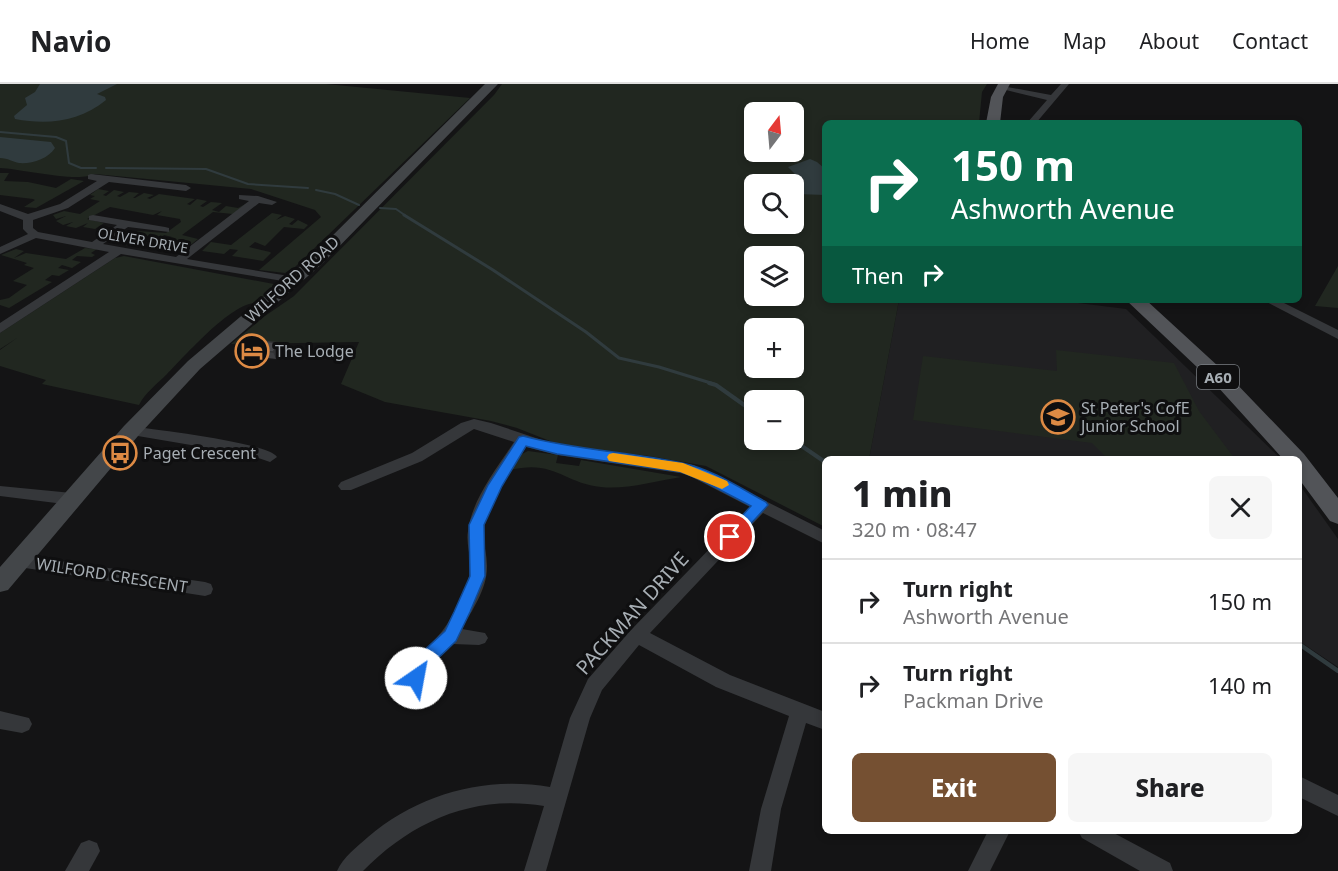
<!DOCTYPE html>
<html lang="en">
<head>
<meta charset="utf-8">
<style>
	:root { --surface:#fff; --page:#f6f6f6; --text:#202124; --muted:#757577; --line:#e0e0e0; --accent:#755032 }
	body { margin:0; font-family:"Noto Sans",sans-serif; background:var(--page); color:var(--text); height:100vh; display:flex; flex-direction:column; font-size:22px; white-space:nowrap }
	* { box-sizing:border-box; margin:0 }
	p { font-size:20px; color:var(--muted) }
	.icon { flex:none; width:33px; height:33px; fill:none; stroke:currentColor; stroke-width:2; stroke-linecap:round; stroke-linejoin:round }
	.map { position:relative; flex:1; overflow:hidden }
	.drawer { position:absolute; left:822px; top:372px; width:480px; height:378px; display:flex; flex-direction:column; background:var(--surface); border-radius:9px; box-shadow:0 3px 9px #0003 }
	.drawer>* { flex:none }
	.top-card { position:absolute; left:822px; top:36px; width:480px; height:183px; border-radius:9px; box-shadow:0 3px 9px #0003; background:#0b6e4f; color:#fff; overflow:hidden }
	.needle { width:39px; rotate:16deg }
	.buttons { position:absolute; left:744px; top:18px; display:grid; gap:12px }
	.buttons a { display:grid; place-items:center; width:60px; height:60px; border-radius:9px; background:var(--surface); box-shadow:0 3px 9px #0003; font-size:30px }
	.pin { position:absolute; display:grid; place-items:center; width:51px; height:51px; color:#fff; margin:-26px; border:3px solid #fff; border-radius:50%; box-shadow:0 2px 6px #0007 }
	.me { position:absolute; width:66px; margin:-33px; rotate:33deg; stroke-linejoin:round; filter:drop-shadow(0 0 4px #0008) }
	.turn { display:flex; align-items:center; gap:21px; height:126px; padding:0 30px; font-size:27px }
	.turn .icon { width:78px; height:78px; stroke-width:2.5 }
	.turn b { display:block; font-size:42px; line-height:51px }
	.then { display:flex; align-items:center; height:57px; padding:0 30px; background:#0003; gap:12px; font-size:22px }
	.round { display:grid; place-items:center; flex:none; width:63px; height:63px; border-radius:9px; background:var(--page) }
	.overview { display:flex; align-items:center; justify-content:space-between; height:102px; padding:0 30px }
	h1 { font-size:36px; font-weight:800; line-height:45px }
	.primary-button { display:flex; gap:12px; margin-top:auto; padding:12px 30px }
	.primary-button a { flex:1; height:69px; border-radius:9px; background:var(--accent); color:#fff; font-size:24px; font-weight:800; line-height:69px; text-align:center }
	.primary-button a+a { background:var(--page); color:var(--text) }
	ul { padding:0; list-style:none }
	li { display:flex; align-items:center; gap:18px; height:84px; padding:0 30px; border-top:2px solid var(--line) }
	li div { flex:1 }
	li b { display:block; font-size:22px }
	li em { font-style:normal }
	header { display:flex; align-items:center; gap:36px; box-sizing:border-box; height:84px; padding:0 30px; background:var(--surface); border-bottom:2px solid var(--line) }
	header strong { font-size:28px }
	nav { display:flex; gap:33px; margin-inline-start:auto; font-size:21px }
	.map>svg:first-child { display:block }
	.built { fill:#202022 }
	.green { fill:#212720; fill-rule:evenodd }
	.water { fill:#303b3e }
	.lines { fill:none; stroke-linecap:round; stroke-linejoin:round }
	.stream-far3 { stroke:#303b3e; stroke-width:2 }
	.stream-far2 { stroke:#303b3e; stroke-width:3 }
	.stream-far1 { stroke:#303b3e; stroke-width:4 }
	.stream { stroke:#303b3e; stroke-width:4.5 }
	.street { fill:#35373a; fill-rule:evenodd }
	.secondary { fill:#434649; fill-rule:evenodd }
	.primary { fill:#525458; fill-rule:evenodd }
	.wall { fill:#3c3d40 }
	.shaded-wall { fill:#313234 }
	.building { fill:#46474a; stroke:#313234; stroke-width:1.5 }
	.route { fill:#1a73e8; stroke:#114b97; stroke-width:1.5 }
	.slow { fill:#f59e0b }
	.labels { text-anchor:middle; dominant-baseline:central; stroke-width:6; stroke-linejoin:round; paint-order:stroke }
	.far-street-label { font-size:14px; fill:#a7aeb4; stroke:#0f0f10 }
	.shield { fill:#0f0f10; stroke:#797e83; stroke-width:1.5 }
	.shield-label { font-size:15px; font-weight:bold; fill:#a7aeb4 }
	.street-label { font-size:16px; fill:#a7aeb4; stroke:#0f0f10 }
	.poi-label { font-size:16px; fill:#a7aeb4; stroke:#0f0f10; text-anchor:start }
	.near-street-label { font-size:20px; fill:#a7aeb4; stroke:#0f0f10 }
</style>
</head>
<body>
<header>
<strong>Navio</strong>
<nav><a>Home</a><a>Map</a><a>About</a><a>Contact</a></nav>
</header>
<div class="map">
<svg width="1338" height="787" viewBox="0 0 1338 787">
	<rect width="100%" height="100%" fill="#141415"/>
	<g class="built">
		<polygon points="899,216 1054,216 1126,225 1281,375 869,375"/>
		<polygon points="1299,400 1338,455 1338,583 1299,557"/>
	</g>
	<g class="green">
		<path d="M0,0H326L470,14L295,183L285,189L259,186L321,133L315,126L251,105L95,90C78,99 22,85 0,84Z"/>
		<path d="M502,0H987L982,8L979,39H825V216H899L869,375H825V443L706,382L649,372L560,361L517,344L491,337L385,318L341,300L359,258L231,260L265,232L294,212L494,11ZM754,28H794V68H754ZM754,100H794V140H754ZM754,172H794V212H754ZM754,244H794V284H754ZM754,316H794V356H754Z"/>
		<polygon points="0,89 9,89 4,97 28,98 56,104 71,95 84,97 36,124 24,123 35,116 33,115 0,111"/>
		<polygon points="98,105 109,107 103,111 106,112 114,106 124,108 117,112 120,113 129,108 139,109 133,114 135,114 144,109 154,111 147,114 150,115 159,110 195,115 187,120 190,121 197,115 207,117 200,122 203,123 211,118 222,119 212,126 219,128 226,122 238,124 247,119 233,130 213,128 182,151 198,155 188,163 176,162 185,155 181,155 175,160 164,158 172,153 164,151 155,159 146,157 155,151 151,150 130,162 120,160 128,154 139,155 142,153 132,151 138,147 166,149 181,138 180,135 157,131 162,127 153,131 110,123 87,135 104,139 95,145 83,143 88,139 76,144 66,142 73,138 63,141 56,137 66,132 56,135 53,131 64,127 80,130 100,117 90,115 95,112 90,111"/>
		<polygon points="272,129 282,131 276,136 285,132 295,135 289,140 292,141 298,136 308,141 304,145 284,143 265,162 255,158 249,163 270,168 271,169 263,177 232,172 238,166 230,165 224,170 202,167 211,158 231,161"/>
		<polygon points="85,164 97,165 91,169 95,171 92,173 77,172 72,176 81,178 72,184 62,181 58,184 69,186 59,192 52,191 45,196 52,198 9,224 0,221 0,216 9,214 27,201 13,197 34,184 24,181 27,179 1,171 16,165 24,167 14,174 26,169 66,175"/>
		<path d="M124,172L279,201L258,219C233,216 185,272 167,290C158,299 145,309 139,321L42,300L46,296L0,282V266L17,254L0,265V249L115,174Z"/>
		<polygon points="1338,182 1338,224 1315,222"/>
		<polygon points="1056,266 1174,279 1199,327 1235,375 1108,375 1092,359 913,336 923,272 1057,287"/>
		<path d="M528,367L558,371L556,379L579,382L581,376L681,393C657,397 624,406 601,403C564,399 554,375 510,386L520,371Z"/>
	</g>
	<g class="water">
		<path d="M40,0H117L97,10L105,13L106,16C79,38 48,41 15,35L14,32L27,21L25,14L35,8Z"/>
		<path d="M0,53L51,58L55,64C48,75 32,80 19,79C13,78 8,74 0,74Z"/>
		<polygon points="810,75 817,78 825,85 825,111 797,110 795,90 788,83"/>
	</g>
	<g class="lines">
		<g class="stream-far3">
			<polyline points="0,48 56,53 66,57 69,79 81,84 96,84"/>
			<polyline points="106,84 206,85 248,100 308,104"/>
			<polyline points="316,106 335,110 359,121"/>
			<polyline points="380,124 396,125 406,132"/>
		</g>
		<polyline class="stream-far2" points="404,131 493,186 586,248 619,274 659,283 714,300"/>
		<g class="stream-far1">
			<polyline points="709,299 716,301 754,328"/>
			<polyline points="793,356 825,378"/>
		</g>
		<polyline class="stream" points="1299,560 1338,587"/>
		<g class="street">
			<polygon points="1061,0 1069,0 1036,39 1027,39 1047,16 998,4 1002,2 1051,11"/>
			<polygon points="91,90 186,101 191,104 186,107 109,98 68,124 33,136 33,144 38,148 92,158 117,141 89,136 89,132 93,131 165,143 169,144 169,148 128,143 103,160 176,173 249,117 239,115 239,111 258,112 277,118 272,121 259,119 187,175 295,193 301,196 295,199 121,170 0,249 0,239 109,168 36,154 0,170 0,163 28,150 23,145 23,136 0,127 0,120 28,130 60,120 97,97 88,95 88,91"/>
			<polygon points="1263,216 1278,216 1338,246 1338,255"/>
			<path d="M474,335L491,339L557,361L694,381L825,447V460L763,429L650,549L730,591L825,628V646L806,639L781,725L771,787H749L761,725L789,632L716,603L639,561L602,606L590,634L546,787H524L544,722C474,710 412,737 363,787H337C343,773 357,763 368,753C419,710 484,692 550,703L570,634L588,595L631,546L750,423L686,390L557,371L526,363C510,388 489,415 484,445C482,457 487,469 487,481C488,504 472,526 462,545L485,549L488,554L485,559L479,561L453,560C446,569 435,576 429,586C424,597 427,610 422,621L415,623L408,621C394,590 427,567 443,546C449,538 454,528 459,518C465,507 471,493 470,479C470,469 466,458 468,447C472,415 497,384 514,358L474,345L422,377L351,406H341L338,402L341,398L412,369L461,339Z"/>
			<path d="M131,342C155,346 267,358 277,373L270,378L250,371L126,350L124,347Z"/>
			<polygon points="0,402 72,409 77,411 80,415 77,419 72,421 0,412"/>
			<polygon points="19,471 205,498 211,500 213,505 211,510 205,512 19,483 13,482 11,477 13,472"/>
			<polygon points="0,627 29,634 32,640 29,646 22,649 0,645"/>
			<polygon points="1299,692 1338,711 1338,732 1299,713"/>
			<polygon points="988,747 1010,747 990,787 968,787"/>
			<polygon points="1078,747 1110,747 1170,779 1173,787 1140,787 1082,754"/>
			<polygon points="89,756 97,759 100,767 89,787 65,787 81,759"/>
		</g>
		<polygon class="secondary" points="485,0 498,0 322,180 200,285 138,352 8,506 0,508 0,483 124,342 188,277 310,174"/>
		<g class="primary">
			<polygon points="998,0 1010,0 1003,13 1000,39 986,39 991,13"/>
			<polygon points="1126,216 1146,216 1231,294 1304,370 1338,414 1338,440 1330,437 1299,395 1299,375 1283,375 1217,302"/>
		</g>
	</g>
	<polygon class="wall" points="246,265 283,266 276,275 249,272"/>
	<polygon class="shaded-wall" points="280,259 283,266 276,275 273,268"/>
	<polygon class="building" points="254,256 280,259 273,268 246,265"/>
	<path class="route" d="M523,352C576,366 630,368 682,379C712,385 740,404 766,418L768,421L735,457H725L723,453L725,450L751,422L699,395L681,388L557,370L526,362L502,402L484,441L485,492L470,528L456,557L430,582L422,600L416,602L410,600L407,594L418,572L445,547L454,528L470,492L469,441L488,401L519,353Z"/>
	<polygon class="slow" points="613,369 683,379 727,397 729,401 722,405 680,388 609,377 607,373 609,370"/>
	<defs>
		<g id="hotel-ring" transform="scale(1.725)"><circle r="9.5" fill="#0f0f10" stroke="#dd8a44" stroke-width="1.5"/><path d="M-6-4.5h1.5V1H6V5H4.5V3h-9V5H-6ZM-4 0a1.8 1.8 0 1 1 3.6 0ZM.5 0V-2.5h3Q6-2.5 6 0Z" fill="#dd8a44"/></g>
		<g id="school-ring" transform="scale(1.725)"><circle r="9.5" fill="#0f0f10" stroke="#dd8a44" stroke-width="1.5"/><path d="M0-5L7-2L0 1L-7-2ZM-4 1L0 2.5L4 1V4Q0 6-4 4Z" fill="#dd8a44"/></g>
		<g id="bus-ring" transform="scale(1.725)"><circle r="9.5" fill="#0f0f10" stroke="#dd8a44" stroke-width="1.5"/><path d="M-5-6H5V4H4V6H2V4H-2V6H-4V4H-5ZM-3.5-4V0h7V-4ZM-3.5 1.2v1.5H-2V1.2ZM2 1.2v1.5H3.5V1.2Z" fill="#dd8a44"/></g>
	</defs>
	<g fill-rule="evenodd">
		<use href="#hotel-ring" x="252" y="267"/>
		<use href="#school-ring" x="1058" y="333"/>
		<use href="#bus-ring" x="120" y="369"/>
	</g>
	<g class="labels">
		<g class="far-street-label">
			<text transform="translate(143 156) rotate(10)">OLIVER DRIVE</text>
		</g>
		<rect class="shield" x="1197" y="281" width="42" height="24" rx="4.5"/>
		<g class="shield-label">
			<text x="1218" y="293">A60</text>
		</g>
		<g class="street-label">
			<text transform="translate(292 195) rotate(-42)">WILFORD ROAD</text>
			<text transform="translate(112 491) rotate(9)">WILFORD CRESCENT</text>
		</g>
		<g class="poi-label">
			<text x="275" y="267">The Lodge</text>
			<text x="1081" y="324">St Peter's CofE<tspan x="1081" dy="18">Junior School</tspan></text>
			<text x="143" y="369">Paget Crescent</text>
		</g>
		<g class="near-street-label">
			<text transform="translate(632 529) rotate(-48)">PACKMAN DRIVE</text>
		</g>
	</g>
</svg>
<div class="buttons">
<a><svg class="needle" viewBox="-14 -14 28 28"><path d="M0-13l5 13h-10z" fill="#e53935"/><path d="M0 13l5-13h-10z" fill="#757577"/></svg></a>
<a><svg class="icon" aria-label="search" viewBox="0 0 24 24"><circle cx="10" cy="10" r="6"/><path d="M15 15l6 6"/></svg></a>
<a><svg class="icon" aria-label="layers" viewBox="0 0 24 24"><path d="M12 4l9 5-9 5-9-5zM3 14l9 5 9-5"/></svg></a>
<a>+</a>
<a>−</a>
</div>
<div class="pin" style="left:730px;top:453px;background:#d93025"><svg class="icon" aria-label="arrive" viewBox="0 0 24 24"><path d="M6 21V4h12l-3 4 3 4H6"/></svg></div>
<svg class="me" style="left:416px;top:594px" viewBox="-20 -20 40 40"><circle r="19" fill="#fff"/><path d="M0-13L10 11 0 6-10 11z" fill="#1a73e8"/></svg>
<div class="top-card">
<div class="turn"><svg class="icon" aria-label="right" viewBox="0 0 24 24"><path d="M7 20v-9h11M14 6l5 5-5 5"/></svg><div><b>150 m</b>Ashworth Avenue</div></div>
<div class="then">Then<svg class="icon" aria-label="right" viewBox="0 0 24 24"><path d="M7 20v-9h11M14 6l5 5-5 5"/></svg></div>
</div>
<section class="drawer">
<div class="overview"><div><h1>1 min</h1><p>320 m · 08:47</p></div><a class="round"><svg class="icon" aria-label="close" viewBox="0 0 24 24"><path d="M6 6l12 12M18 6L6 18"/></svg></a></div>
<ul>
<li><svg class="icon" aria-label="right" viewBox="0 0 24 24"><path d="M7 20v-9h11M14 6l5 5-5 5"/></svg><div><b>Turn right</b><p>Ashworth Avenue</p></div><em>150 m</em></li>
<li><svg class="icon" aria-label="right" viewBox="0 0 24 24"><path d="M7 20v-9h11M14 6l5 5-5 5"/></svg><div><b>Turn right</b><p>Packman Drive</p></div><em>140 m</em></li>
</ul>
<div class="primary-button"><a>Exit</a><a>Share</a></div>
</section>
</div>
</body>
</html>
